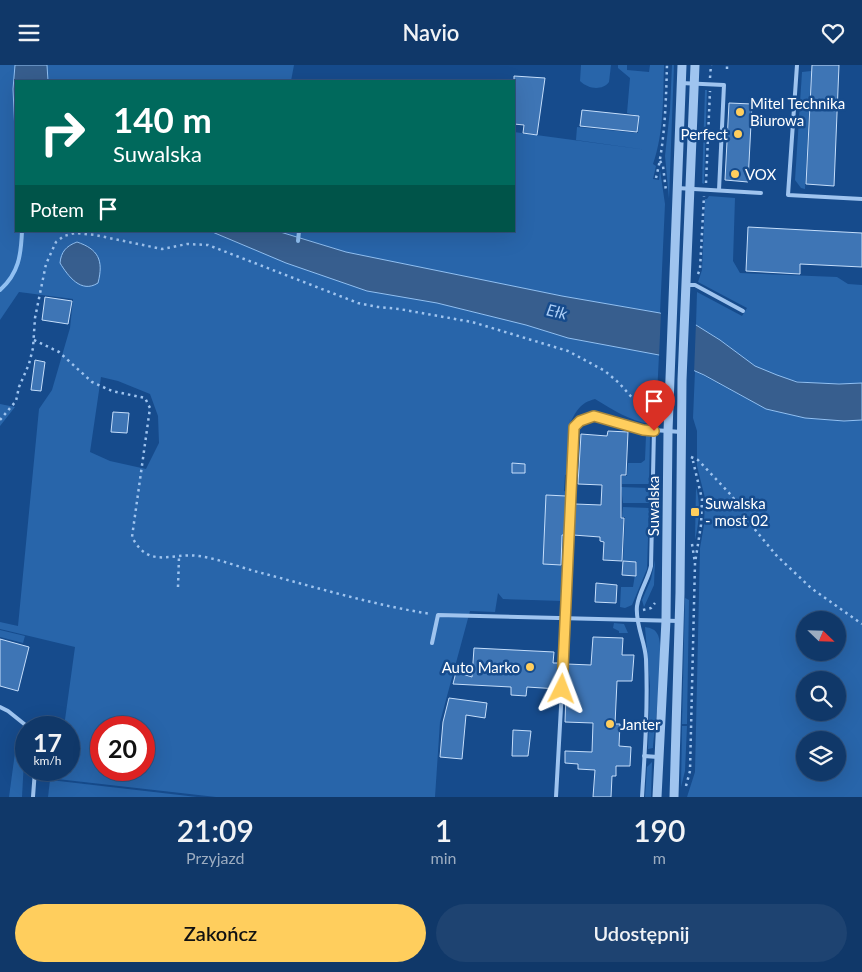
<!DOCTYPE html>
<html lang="pl">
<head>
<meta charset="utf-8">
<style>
	:root { --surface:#103869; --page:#1e4371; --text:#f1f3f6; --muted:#9cacc0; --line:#30527d; --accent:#ffce5d }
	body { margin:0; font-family:Lato,sans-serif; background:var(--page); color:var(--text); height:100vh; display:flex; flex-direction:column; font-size:19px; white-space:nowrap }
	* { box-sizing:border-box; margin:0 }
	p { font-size:16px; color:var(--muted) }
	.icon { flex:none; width:28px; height:28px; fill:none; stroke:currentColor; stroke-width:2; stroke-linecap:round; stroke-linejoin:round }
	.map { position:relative; height:732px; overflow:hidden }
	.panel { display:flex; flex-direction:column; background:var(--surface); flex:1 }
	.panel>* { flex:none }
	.hud { position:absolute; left:15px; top:15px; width:500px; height:152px; border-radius:0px; box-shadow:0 5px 20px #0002,0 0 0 1px var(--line); background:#00695c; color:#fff; overflow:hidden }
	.needle { width:32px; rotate:113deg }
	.buttons { position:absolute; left:796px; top:546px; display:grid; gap:10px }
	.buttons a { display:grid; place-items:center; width:50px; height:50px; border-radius:50%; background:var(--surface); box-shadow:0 5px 20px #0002,0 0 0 1px var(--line); font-size:25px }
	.speed { position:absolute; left:15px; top:651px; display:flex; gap:10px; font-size:25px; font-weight:700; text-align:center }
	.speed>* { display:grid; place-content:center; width:65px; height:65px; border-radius:50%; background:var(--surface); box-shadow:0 5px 20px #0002,0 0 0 1px var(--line); line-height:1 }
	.speed small { font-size:12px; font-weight:400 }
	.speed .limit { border:8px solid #d22; background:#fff; color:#111 }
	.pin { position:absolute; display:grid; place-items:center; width:42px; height:42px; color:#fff; margin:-51px -21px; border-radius:50% 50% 50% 0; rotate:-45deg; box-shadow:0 0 5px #0007 }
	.pin .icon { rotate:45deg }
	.me { position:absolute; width:55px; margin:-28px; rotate:3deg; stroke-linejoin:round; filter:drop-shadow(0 0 4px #0008) }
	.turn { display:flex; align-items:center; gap:18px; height:105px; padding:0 15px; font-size:22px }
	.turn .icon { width:65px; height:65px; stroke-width:2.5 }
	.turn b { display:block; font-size:35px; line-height:42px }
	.then { display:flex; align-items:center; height:48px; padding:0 15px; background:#0003; gap:10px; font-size:19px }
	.eta { display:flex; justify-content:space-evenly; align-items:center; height:85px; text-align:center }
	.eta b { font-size:30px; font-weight:600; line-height:35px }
	.cta { display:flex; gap:10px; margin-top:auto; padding:10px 15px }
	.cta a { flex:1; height:58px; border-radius:30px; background:var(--accent); color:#111; font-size:20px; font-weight:600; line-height:58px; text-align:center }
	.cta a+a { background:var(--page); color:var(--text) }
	header { display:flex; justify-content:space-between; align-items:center; height:65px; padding:0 15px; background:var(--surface); font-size:22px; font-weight:600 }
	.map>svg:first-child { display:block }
	.green { fill:#2865aa; fill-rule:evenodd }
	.water { fill:#375e8e; stroke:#91c0f2 }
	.pier { fill:#164b8c }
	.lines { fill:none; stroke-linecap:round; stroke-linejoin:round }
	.stream { stroke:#91c0f2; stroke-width:4 }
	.building { fill:#3e75b5; stroke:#c5defb }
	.path { stroke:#9fc4ef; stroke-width:2.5; stroke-dasharray:2.5 4; stroke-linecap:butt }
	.service { stroke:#9fc4ef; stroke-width:4 }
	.tertiary { stroke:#9fc4ef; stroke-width:9 }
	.route-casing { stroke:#a6863c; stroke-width:12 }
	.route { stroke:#ffce5d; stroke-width:9 }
	.poi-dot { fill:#ffce5d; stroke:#164b8c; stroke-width:2 }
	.labels { text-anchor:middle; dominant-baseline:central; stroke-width:5; stroke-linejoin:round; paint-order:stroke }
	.poi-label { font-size:15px; fill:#fff; stroke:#164b8c; text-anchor:start }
	.street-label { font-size:15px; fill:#fff; stroke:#164b8c }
	.water-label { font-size:16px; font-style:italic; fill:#abcef7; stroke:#164b8c }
</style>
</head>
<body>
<header><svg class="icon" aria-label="menu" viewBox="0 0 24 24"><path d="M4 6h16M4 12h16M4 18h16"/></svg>Navio<svg class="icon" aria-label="heart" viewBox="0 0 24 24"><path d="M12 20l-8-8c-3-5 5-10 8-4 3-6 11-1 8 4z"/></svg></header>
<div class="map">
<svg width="862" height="732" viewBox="0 0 862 732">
	<rect width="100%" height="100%" fill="#164b8c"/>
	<g class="green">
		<path d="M0,0H15L13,24L16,89V166H210L286,198L367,226L437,238L526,260L568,273L659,290L656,349L652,357L649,359C629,355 613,345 595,334C580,338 577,345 570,358V353L568,409L565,410L564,426L567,427L563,536L503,534L498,528L495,547L470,546L440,657L435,732H216L57,714L59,705H69V662H64L75,582L0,564V557L18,561L39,344L52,325L70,263L73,234L19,227L0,255ZM101,312L118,316L150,329L158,351L159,378L146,404L110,396L90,387ZM101,662H144V705H101Z"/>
		<polygon points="47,0 294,0 291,16 48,16"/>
		<path d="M581,0H611L609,17C602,26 588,24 580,16Z"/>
		<path d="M618,0H627V5L649,7L650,0H664C663,32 664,68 653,99L656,101L653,114L659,115L660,105L665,139L660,248L562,231L346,187L277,166H514V67L647,85L576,75L577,62L638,68L639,51L627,48L630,13L618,3Z"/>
		<polygon points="672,0 674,0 669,134 665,91 670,45"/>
		<polygon points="811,6 805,124 801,123 795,115 802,7"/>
		<polygon points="705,25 707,25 704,119 702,118"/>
		<path d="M709,131L735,133L733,196L740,208L837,212L848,219L862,220V318C825,320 785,320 753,300C741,292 731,282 719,274C712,269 704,265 696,260L697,227L742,251L747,243L698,217L702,205L705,134H707Z"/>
		<path d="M695,306L766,344L805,353L844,356L862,355V732H687L695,707L700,483L704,460L705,433L697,401V366L693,353ZM805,555H838V588H805ZM805,615H838V648H805ZM805,675H838V708H805Z"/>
		<polygon points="0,339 15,342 0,361"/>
		<polygon points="646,370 650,371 649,419 622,419 622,411 627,411 628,398 641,398 645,395"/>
		<polygon points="621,422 649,423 649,438 623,438"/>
		<path d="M696,422C701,440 699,458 695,475Z"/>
		<polygon points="623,442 649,443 647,504 632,540 625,543 620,542 621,522 633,522 637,497 623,496 625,452 622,452"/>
		<polygon points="655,495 654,520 644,542 642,535 651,514"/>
		<polygon points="685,533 689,535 687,659 682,659"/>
		<polygon points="614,558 624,559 628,568 619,568 619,566 613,563"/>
		<path d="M645,562C651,563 655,564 658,570C665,587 655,661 653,683L648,684L650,621Z"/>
		<polygon points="0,565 25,571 23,578 0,572"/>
		<polygon points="682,661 687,661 685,706 681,722"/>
		<polygon points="17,673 24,675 25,677 22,732 9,732"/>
		<polygon points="652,697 651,732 645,732 647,702"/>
		<polygon points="50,715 197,732 48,732"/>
	</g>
	<g class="water">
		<polygon points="15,0 47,0 48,16 16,16 16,89 13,24"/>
		<polygon points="210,166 277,166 346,187 562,231 660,248 696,260 720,275 755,301 777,310 797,317 839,319 862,318 862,355 844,356 805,353 766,344 704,310 659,290 568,273 526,260 437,238 367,226 286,198"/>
		<path d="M77,177C98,184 104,195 98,218C81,229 68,211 60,198C61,187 66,181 77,177Z"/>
	</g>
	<polygon class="pier" points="661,246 696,257 694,309 659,293"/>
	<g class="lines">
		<g class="stream">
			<polyline points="298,176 299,166"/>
			<path d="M0,225C19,208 21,190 22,166"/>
		</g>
	</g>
	<g class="building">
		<polygon points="812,0 839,0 834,121 806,119"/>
		<polygon points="514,11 545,13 537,70 523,68 524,60 514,59"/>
		<polygon points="729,38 752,39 748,117 725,115"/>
		<polygon points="582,45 639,51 637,67 580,61"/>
		<polygon points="748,162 862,168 862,202 800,199 800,209 746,206"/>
		<polygon points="45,232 72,236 68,259 42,255"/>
		<polygon points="35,295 45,297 41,326 31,325"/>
		<polygon points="113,347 129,348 127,368 111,367"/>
		<polygon points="608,366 628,367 626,410 621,410 621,453 624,453 622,496 603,495 604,477 600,476 600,472 573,470 575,439 601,440 602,420 578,419 581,369 607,371"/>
		<polygon points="512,398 525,399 525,408 512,408"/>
		<polygon points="546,430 566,431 566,470 562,470 561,500 543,499"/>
		<polygon points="623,496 636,497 636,511 622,510"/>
		<polygon points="596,518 617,520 616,538 595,537"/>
		<polygon points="593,572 623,573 622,590 634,590 632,616 617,616 615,659 620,659 619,681 631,682 630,701 616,701 616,711 612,711 611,732 593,732 595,705 578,704 578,699 565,698 565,686 592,687 593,658 565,657 567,599 591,600"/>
		<polygon points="0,574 29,582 18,626 0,621"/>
		<polygon points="474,583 554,587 553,598 560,598 558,624 527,622 526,631 511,630 511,622 453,619 456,607 472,612"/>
		<polygon points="449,633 487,638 485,653 466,650 462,694 440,692 443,657"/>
		<polygon points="513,665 531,666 528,691 512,691"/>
	</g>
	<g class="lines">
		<g class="path">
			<polyline points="727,4 727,0"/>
			<polyline points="710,13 711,0"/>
			<polyline points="660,96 663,101 666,126"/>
			<path d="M656,113C665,77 666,36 667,0"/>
			<polyline points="706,118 710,26"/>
			<polyline points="698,209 700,204 704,131"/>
			<path d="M34,275L59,287L92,317L112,326L145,333L150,343L132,472C149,505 172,487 199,491C219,494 239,502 258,507C315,522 373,540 431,549"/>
			<polyline points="0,355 16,336 19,322 29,299 33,283 35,253 46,199 56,177 64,171 75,168 95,170 162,184 187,179 208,180 358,238 378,242 399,244 472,257 568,286 605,306 619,318 653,356 654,359"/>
			<polyline points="691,392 698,395 732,431 752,461 776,490 811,523 862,559"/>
			<polyline points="692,479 695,498"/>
			<polyline points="178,522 179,492"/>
			<polyline points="643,545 651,543 655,538"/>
			<polyline points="686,721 690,706 695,498 701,460 702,434 693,396"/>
		</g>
		<g class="service">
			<polyline points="797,0 788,130 862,134"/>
			<polyline points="681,18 724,20 719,125"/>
			<polyline points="677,123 761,128"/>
			<polyline points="686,220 695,220 743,246"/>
			<polyline points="432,578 438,550 679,556"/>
			<polyline points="0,642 8,646 28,662"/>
			<polyline points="644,691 658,692"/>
			<polyline points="33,732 35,705"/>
			<polyline points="556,732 566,552 574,362 579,356 594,351 643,365 654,365"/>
			<path d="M642,732C645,686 648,640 646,594C645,576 635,559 637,541C639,527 648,515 651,501L654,365L681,367"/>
		</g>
		<g class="tertiary">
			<polyline points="657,732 666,555 668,366 682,0"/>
			<polyline points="674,732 680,528 682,315 695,0"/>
		</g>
	</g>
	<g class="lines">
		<g class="route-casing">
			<polyline id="route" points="562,624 574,362 580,356 594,351 643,365 654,366"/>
		</g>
		<use href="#route" class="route"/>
	</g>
	<g class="poi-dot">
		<circle cx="740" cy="47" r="5"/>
		<circle cx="738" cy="69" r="5"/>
		<circle cx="735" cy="109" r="5"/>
		<rect x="690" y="442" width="10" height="10" rx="2.5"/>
		<circle cx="530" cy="602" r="5"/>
		<circle cx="610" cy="659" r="5"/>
	</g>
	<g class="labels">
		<g class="poi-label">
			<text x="750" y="38">Mitel Technika<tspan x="750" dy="17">Biurowa</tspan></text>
			<text x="728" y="69" text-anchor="end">Perfect</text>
			<text x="745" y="109">VOX</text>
			<text x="705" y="438">Suwalska<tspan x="705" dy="17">- most 02</tspan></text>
			<text x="520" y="602" text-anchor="end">Auto Marko</text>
			<text x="620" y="659">Janter</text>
		</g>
		<g class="street-label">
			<text transform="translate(653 441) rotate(-90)">Suwalska</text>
		</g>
		<g class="water-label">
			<text transform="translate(557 246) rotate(13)">Ełk</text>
		</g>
	</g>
</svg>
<div class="buttons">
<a><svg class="needle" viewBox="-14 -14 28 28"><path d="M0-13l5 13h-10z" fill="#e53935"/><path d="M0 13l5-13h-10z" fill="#9cacc0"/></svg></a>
<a><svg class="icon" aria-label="search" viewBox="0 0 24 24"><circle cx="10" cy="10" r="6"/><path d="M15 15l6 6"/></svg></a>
<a><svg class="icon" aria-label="layers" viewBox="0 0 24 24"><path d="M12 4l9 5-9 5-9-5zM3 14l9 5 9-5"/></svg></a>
</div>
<div class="speed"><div>17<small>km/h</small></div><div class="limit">20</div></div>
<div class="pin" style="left:654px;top:366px;background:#d93025"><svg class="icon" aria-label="arrive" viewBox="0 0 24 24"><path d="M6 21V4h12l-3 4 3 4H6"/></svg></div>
<svg class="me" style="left:562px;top:624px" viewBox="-20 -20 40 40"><path d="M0-17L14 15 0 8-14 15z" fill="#ffce5d" stroke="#fff" stroke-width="4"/></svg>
<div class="hud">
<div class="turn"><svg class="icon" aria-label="right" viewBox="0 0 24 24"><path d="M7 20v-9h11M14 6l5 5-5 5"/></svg><div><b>140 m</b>Suwalska</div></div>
<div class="then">Potem<svg class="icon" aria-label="arrive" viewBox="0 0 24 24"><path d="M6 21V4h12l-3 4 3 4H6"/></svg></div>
</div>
</div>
<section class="panel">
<div class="eta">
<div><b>21:09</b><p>Przyjazd</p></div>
<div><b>1</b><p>min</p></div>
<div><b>190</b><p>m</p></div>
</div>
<div class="cta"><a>Zakończ</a><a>Udostępnij</a></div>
</section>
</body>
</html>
